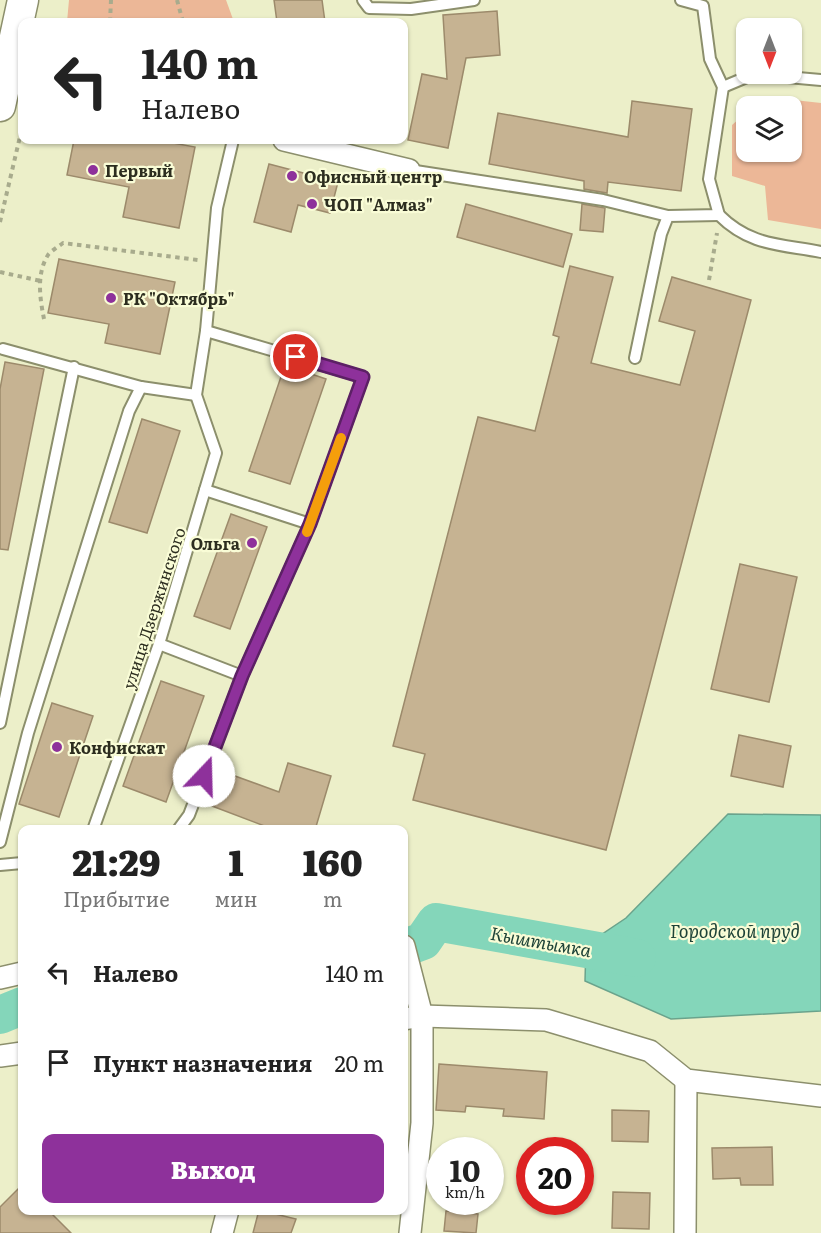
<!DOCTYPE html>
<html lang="ru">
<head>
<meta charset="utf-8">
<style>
	:root { --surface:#fff; --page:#f6f6f6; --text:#222; --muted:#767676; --accent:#8e319b }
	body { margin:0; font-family:Literata,serif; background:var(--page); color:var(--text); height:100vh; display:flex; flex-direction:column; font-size:22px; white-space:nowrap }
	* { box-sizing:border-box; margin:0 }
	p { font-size:20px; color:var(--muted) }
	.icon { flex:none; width:33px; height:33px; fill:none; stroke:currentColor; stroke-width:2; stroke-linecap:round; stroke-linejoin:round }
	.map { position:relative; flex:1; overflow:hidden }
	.details { position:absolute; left:18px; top:825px; width:390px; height:390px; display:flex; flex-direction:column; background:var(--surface); border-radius:12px; box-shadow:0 2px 4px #0004 }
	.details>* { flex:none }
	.hud { position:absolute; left:18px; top:18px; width:390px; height:126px; border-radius:12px; box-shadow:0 2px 4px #0004; background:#fff; color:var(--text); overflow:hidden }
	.needle { width:39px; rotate:180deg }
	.controls { position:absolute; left:736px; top:18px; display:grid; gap:12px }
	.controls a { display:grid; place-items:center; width:66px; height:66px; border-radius:12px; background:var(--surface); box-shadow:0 2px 4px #0004; font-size:30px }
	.speed { position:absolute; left:426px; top:1137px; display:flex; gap:12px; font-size:30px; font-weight:700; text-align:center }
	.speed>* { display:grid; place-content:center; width:78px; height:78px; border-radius:50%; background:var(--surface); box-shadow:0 2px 4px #0004; line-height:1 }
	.speed small { font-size:15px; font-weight:400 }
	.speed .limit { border:9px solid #d22; background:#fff; color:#111 }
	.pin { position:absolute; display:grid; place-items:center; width:51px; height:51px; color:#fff; margin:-26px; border:3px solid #fff; border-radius:50%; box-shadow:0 2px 6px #0007 }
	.me { position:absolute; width:66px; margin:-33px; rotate:21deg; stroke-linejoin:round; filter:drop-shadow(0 0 4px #0008) }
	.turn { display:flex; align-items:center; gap:21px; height:126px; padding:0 24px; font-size:27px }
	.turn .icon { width:78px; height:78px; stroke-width:2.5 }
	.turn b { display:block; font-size:42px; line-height:51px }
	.eta { display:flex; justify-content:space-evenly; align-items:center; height:102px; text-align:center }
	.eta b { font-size:36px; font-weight:800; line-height:42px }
	.button { display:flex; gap:12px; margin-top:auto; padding:12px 24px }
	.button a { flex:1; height:69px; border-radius:12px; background:var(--accent); color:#fff; font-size:24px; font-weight:800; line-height:69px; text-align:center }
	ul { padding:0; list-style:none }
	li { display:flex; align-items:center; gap:18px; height:90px; padding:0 24px }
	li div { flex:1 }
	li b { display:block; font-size:22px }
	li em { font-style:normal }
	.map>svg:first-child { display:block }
	.green { fill:#ecb797 }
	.water { fill:#84d6ba; stroke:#6aa38c; stroke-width:1.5 }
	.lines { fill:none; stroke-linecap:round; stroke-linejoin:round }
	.river { stroke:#84d6ba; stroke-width:38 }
	.building { fill:#c6b392; stroke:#9c8a6b; stroke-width:1.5 }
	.lane-casing { stroke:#8c8f6c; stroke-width:14 }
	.street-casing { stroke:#8c8f6c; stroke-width:24 }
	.secondary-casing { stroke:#8c8f6c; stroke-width:33 }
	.path { stroke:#a8ab8d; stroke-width:4; stroke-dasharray:4.5 4.5; stroke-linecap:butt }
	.lane { stroke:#fff; stroke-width:10 }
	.street { stroke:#fff; stroke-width:21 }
	.secondary { stroke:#fff; stroke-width:30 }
	.route-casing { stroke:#5c2065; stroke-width:15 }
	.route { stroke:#8e319b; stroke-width:10 }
	.slow { stroke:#f59e0b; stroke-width:10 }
	.poi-dot { fill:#8e319b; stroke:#f9fcd6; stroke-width:2 }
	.labels { text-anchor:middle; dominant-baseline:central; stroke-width:4.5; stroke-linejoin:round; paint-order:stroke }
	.poi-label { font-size:16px; font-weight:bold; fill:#2c2d1f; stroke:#f9fcd6; text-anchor:start }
	.street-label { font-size:16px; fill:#2c2d1f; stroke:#f9fcd6 }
	.water-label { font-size:18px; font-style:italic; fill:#1e4338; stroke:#f9fcd6 }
</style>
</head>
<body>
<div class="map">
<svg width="821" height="1233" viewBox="0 0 821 1233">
	<rect width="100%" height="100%" fill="#ecefc9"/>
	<g class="green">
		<polygon points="69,0 226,0 234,22 67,22"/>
		<polygon points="785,99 821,103 821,229 768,220 765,186 732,176 732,125 747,112 747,152 792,152 792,106 753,106"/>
	</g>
	<polygon class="water" points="728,814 821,815 821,1011 671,1019 585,981 586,945 626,918"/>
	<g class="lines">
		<g class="river">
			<polyline points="404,948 423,941 436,922 637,958"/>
			<polyline points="0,1015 22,1006"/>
		</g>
	</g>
	<g class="building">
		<polygon points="274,0 322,0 325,22 277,22"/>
		<polygon points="497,11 500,55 466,58 448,148 408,140 422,74 447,79 443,15"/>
		<polygon points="632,101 692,109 681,191 608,182 607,193 584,189 584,181 489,164 498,113 628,137"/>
		<polygon points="74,140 157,140 195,147 179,228 123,217 129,187 67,175"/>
		<polygon points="269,164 338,182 330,213 298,205 291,232 254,222"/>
		<polygon points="466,204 572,234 563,267 457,237"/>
		<polygon points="582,204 605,208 603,232 580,230"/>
		<polygon points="59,259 175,282 160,354 105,343 109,324 48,313"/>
		<polygon points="570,266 613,277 591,363 680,385 695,331 659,321 672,277 751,300 606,850 413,800 425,754 393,746 478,417 535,431 559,337 553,335"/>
		<polygon points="5,362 44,369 8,550 0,549 0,389"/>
		<polygon points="285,365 326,379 290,484 249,471"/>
		<polygon points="142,419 180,431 147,533 109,522"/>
		<polygon points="231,514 267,527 230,629 194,616"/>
		<polygon points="740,564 797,577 769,702 711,689"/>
		<polygon points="161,681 204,696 166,802 123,786"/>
		<polygon points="52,703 93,716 59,817 19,804"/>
		<polygon points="739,735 791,746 783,787 731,776"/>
		<polygon points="288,763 331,776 315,830 275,830 212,806 224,772 279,792"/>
		<polygon points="439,1064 547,1072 544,1119 503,1116 504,1109 466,1106 465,1112 436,1110"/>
		<polygon points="612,1110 649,1111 648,1142 612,1141"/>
		<polygon points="772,1147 773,1185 741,1185 740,1178 713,1179 712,1148"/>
		<polygon points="22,1185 22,1210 48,1210 71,1233 0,1233 0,1207"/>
		<polygon points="613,1192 650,1193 649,1229 612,1228"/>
		<polygon points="259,1210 296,1219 291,1233 253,1233"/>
		<polygon points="446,1211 478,1214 476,1233 444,1231"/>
	</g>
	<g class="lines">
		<g class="lane-casing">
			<g id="lane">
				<polyline points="363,0 369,8 411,9 474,0"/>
				<polyline points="723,87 754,74 821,80"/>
				<polyline points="409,170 603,200 668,216"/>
				<path d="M719,215C750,246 780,244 821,252"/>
				<polyline points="3,349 141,387 196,395"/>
				<polyline points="635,358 661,234 668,216 719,215 709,179 723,87 710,59 703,6 681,0"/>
				<polyline points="205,490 310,524"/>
				<polyline points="159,644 242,676"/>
				<polyline points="0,723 74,367"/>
				<polyline points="93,830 159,644 216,453 196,395 206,331 217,208 233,140"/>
				<polyline points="178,830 189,815 242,676 310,524 363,377 206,331"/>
				<polyline points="0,842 28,733 129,411 141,387"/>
				<polyline points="0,865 22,863"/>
			</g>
		</g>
		<g class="street-casing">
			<g id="street">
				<polyline points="284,140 409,170"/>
				<polyline points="404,946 422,1016 422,1123 410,1233"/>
				<polyline points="0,978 22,973"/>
				<polyline points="404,1019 422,1016 546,1020 650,1051 686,1080 821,1096"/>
				<polyline points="0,1056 22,1053"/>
				<polyline points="222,1233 228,1210"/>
				<polyline points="685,1233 686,1080"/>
			</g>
		</g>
		<g class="secondary-casing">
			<polyline id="secondary" points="0,106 23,0"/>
		</g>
		<g class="path">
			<polyline points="177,0 183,22"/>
			<polyline points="110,22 111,0"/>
			<polyline points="0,222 22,128"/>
			<polyline points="0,272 41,281"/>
			<polyline points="709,280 717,233"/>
			<path d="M44,319C40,299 36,274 48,255C51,251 59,246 63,243L198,260"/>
		</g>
		<use href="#lane" class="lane"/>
		<use href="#street" class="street"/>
		<use href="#secondary" class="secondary"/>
	</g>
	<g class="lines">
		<g class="route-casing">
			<polyline id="route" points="204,776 242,676 310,524 363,377 296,357"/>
		</g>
		<use href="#route" class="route"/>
		<polyline class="slow" points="307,532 341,438"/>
	</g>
	<g class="poi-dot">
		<circle cx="93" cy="170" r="6"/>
		<circle cx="292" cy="176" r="6"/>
		<circle cx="312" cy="204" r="6"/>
		<circle cx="111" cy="298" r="6"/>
		<circle cx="252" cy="543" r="6"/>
		<circle cx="57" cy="747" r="6"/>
	</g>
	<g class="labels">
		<g class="poi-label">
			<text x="105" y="170">Первый</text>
			<text x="304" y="176">Офисный центр</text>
			<text x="324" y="204">ЧОП "Алмаз"</text>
			<text x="123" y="298">РК "Октябрь"</text>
			<text x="240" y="543" text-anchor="end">Ольга</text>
			<text x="69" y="747">Конфискат</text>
		</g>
		<g class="street-label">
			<text transform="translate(153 608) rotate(-72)">улица Дзержинского</text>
		</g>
		<g class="water-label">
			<text x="735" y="930">Городской пруд</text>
			<text transform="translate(541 941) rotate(10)">Кыштымка</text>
		</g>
	</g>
</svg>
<div class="controls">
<a><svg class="needle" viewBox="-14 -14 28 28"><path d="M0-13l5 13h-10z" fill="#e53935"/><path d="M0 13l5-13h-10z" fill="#767676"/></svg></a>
<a><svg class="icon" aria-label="layers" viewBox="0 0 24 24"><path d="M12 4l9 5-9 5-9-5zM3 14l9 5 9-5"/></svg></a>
</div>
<div class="speed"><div>10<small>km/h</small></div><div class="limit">20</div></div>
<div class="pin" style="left:296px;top:357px;background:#d93025"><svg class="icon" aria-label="arrive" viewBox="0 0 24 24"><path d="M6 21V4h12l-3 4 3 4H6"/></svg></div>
<svg class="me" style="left:204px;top:776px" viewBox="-20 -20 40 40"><circle r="19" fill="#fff"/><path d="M0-13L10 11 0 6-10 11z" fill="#8e319b"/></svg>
<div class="hud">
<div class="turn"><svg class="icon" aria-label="left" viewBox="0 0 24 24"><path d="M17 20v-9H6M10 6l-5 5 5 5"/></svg><div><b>140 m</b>Налево</div></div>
</div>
<section class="details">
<div class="eta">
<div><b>21:29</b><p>Прибытие</p></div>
<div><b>1</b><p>мин</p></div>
<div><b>160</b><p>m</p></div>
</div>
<ul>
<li><svg class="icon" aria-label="left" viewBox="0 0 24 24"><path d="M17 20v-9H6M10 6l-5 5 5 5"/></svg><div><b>Налево</b></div><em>140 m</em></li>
<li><svg class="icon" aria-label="arrive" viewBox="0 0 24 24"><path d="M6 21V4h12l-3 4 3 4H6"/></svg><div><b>Пункт назначения</b></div><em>20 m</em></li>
</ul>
<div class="button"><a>Выход</a></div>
</section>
</div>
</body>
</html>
